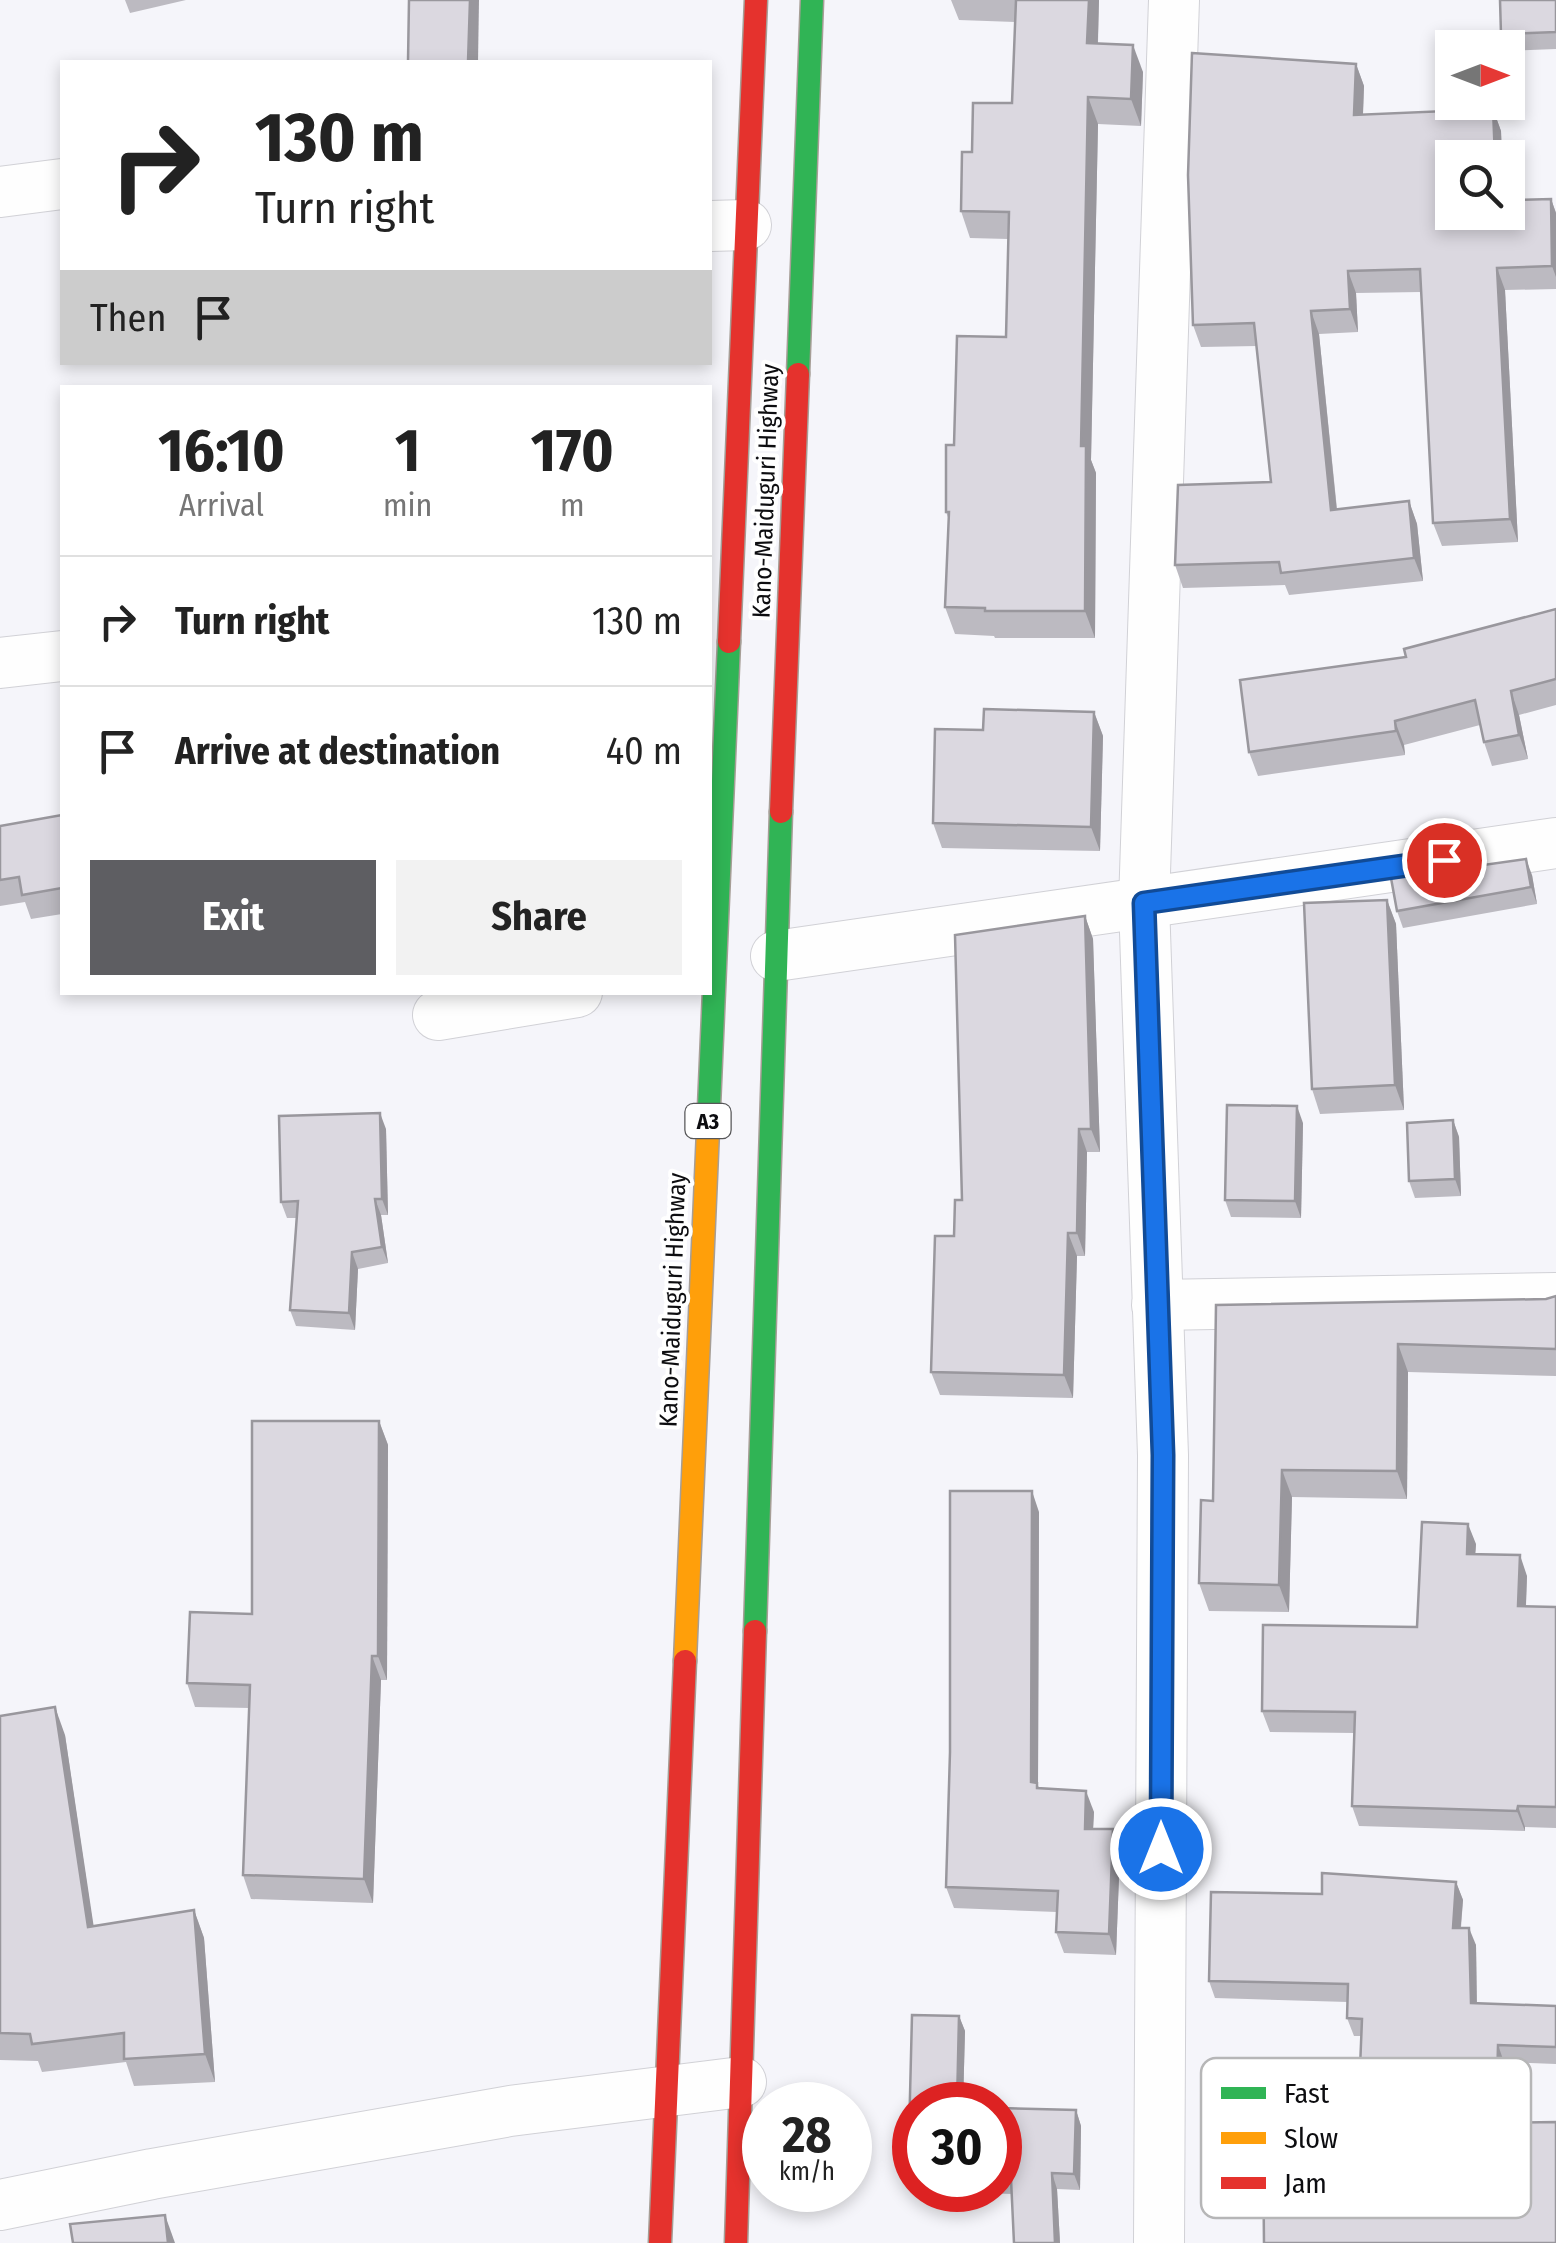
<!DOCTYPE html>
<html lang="en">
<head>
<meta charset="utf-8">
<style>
	:root { --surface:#fff; --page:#f2f2f2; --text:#222; --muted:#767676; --line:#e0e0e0; --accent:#5e5e62 }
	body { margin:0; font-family:"Fira Sans Condensed",sans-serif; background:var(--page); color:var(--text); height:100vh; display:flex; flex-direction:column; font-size:38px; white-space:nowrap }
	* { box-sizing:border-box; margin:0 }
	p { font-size:32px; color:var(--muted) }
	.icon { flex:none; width:55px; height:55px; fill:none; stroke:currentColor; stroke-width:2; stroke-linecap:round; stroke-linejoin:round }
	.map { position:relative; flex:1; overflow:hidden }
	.sheet { position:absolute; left:60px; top:385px; width:652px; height:610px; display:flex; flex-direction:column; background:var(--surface); border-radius:0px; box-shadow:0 5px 15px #0003 }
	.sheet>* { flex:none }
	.hud { position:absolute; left:60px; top:60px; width:652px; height:305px; border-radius:0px; box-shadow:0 5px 15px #0003; background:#fff; color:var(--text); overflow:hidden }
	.needle { width:65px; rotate:90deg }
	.fabs { position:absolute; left:1435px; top:30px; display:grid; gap:20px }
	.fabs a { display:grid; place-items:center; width:90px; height:90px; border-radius:0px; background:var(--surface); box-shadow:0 5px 15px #0003; font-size:50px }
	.speed { position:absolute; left:742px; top:2082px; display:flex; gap:20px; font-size:50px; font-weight:700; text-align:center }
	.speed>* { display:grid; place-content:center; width:130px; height:130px; border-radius:50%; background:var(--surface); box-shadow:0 5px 15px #0003; line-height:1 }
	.speed small { font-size:25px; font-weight:400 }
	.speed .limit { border:15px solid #d22; background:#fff; color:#111 }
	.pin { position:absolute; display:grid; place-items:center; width:85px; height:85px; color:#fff; margin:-42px; border:5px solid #fff; border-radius:50%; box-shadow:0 2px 10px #0007 }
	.me { position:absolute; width:110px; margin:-55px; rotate:0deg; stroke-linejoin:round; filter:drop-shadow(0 0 8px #0008) }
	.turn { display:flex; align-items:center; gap:35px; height:210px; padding:0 30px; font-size:45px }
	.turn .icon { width:130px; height:130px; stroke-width:2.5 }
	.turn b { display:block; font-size:70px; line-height:85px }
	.then { display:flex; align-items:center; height:95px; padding:0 30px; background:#0003; gap:20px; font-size:38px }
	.eta { display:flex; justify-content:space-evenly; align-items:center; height:170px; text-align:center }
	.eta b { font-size:60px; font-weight:700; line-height:70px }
	.action { display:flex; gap:20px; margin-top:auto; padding:20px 30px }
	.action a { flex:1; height:115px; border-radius:0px; background:var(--accent); color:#fff; font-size:40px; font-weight:700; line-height:115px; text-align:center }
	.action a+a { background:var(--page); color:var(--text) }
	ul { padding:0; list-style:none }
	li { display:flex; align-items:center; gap:30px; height:130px; padding:0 30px; border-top:2px solid var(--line) }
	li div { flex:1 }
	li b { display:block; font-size:38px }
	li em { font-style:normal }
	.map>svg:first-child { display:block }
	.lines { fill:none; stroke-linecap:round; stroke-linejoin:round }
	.street-casing { stroke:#d1d1d6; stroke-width:52 }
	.fast-casing { stroke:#a69e96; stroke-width:25 }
	.slow-casing { stroke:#a69e96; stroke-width:25 }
	.jam-casing { stroke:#a69e96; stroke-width:25 }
	.street { stroke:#fefefe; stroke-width:50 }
	.fast { stroke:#30b455; stroke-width:22 }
	.slow { stroke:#ff9f0a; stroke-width:22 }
	.jam { stroke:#e5322d; stroke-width:22 }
	.wall { fill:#bcbac1 }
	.shaded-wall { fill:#99979d }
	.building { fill:#dbd8e0; stroke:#99979d; stroke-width:2.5 }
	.route-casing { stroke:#114b97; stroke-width:25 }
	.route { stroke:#1a73e8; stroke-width:18 }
	.labels { text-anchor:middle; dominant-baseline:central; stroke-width:8; stroke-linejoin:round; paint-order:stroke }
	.shield { fill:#fff; stroke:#565658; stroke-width:2.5 }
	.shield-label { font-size:22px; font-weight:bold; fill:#0d0d10 }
	.street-label { font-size:25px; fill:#0d0d10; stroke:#fff }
	.key { fill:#fff; stroke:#b6b6b7; stroke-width:2.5 }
	.key-label { font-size:28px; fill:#0d0d10 }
</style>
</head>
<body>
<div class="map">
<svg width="1556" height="2243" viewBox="0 0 1556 2243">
	<rect width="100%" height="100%" fill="#f5f5fa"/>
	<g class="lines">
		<g class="street-casing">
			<g id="street">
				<polyline points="0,192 62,184"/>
				<polyline points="710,226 746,225"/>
				<polyline points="0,663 62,656"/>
				<polyline points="776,956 1556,843"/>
				<polyline points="438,1015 577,992"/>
				<polyline points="1157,1305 1556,1298"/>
				<polyline points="0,2205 152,2174 510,2111 741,2082"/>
				<polyline points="1159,2243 1163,1455 1144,903 1174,0"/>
			</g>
		</g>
		<g class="fast-casing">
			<g id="fast">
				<polyline points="798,374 812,0"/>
				<polyline points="708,1130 729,642"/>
				<polyline points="755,1631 781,812"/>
			</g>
		</g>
		<g class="slow-casing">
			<polyline id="slow" points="685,1661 708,1130"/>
		</g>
		<g class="jam-casing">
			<g id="jam">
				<polyline points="729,642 756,0"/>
				<polyline points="781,812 798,374"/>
				<polyline points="660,2243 685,1661"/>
				<polyline points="736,2243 755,1631"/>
			</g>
		</g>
		<use href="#street" class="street"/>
		<use href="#fast" class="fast"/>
		<use href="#slow" class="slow"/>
		<use href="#jam" class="jam"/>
	</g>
	<g class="wall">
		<polygon points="125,0 186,0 130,13"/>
		<polygon points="951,0 1099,0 1098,43 1143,72 1141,126 1098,124 1091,460 1096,473 1095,638 995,638 994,636 955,634 945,607 949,520 946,512 954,445 1006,337 1008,239 970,238 961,211 972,152 1012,103 1015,22 959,20"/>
		<polygon points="1556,0 1556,49 1508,51 1501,34"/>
		<polygon points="1356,64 1364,86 1363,115 1493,109 1501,131 1502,158 1452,158 1452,212 1551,199 1556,213 1556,289 1505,290 1518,542 1442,546 1433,523 1421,292 1356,293 1358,332 1319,334 1337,509 1409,501 1417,524 1423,581 1289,595 1285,585 1183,588 1175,565 1271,482 1257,346 1201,347 1193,325"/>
		<polygon points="1556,609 1556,705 1519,715 1528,759 1492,766 1484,742 1480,725 1404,745 1405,755 1258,776 1249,752 1406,657"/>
		<polygon points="1094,712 1103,736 1100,851 942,848 933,823 983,730"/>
		<polygon points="62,815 62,914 31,919 25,902 0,906 0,826"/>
		<polygon points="1532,875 1537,904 1403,928 1397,911"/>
		<polygon points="1387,900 1396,924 1404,1110 1320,1114 1312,1089"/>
		<polygon points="1085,916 1093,939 1100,1152 1087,1152 1085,1256 1077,1256 1073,1398 940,1395 931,1372 954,1236 962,1200"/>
		<polygon points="1453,1120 1459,1137 1461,1196 1415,1198 1409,1181"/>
		<polygon points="1303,1123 1301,1218 1231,1217 1225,1200"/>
		<polygon points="386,1129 388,1215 381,1215 388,1263 358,1269 355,1330 296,1326 290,1310 296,1218 287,1218 281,1202"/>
		<polygon points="1556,1296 1556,1376 1408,1372 1407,1499 1292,1497 1289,1612 1209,1611 1199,1583 1213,1501 1216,1305 1546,1299"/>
		<polygon points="379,1421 388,1445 387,1680 381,1680 373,1903 251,1899 243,1875 250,1708 195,1707 187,1683 252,1614"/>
		<polygon points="1039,1512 1038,1786 1039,1788 1094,1812 1093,1829 1113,1829 1120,1850 1116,1955 1064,1953 1056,1932 1057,1912 954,1908 946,1887"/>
		<polygon points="1476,1544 1475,1554 1527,1576 1526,1606 1556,1607 1556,1828 1525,1827 1525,1831 1359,1826 1352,1806 1355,1733 1270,1732 1262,1711 1417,1627"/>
		<polygon points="0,1716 65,1735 93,1926 194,1910 204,1938 215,2082 134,2086 126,2062 42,2072 38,2061 0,2060"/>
		<polygon points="1456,1882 1463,1900 1461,1928 1476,1945 1477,2003 1556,2006 1556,2064 1504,2062 1503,2122 1357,2142 1361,2036 1354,2036 1347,2018 1348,2002 1215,1998 1209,1981 1322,1894"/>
		<polygon points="912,2015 959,2016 965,2031 963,2105 915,2105 915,2190 1000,2190 1000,2108 1076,2110 1081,2126 1080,2190 1057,2189 1060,2243 1014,2243 1012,2194 913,2191 908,2176"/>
	</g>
	<g class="shaded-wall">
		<polygon points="470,0 479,0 478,62 468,62"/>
		<polygon points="1089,0 1099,0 1097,70 1087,43"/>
		<polygon points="1133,45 1143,72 1141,126 1131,99"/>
		<polygon points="1356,64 1364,86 1362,138 1354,115"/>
		<polygon points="1088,97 1098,124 1091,460 1096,473 1095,638 1085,611 1081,446"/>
		<polygon points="1493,109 1501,131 1502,158 1495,158"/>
		<polygon points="1551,199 1556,213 1556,277 1552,266"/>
		<polygon points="1497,268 1505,290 1518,542 1510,519"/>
		<polygon points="1348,271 1356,293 1358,332 1350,309"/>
		<polygon points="1311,311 1319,334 1339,532 1331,510"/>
		<polygon points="1409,501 1417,524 1423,581 1414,558"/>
		<polygon points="1511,691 1519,715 1528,759 1519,735"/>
		<polygon points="1094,712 1103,736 1100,851 1091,827"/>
		<polygon points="1395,721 1404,745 1405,755 1396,731"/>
		<polygon points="1526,859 1532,875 1537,904 1531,887"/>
		<polygon points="1387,900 1396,924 1404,1110 1395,1085"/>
		<polygon points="1085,916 1093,939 1100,1152 1091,1129"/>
		<polygon points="1297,1106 1303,1123 1301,1218 1295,1201"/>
		<polygon points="380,1113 386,1129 388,1215 382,1199"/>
		<polygon points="1453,1120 1459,1137 1461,1196 1455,1179"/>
		<polygon points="1079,1129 1087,1152 1085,1256 1077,1233"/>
		<polygon points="375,1199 381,1215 388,1263 382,1247"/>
		<polygon points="1068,1233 1077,1256 1073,1398 1064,1375"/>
		<polygon points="352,1252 358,1269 355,1330 349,1313"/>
		<polygon points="1398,1344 1408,1372 1407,1499 1397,1471"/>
		<polygon points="379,1421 388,1445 387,1680 378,1656"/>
		<polygon points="1282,1470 1292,1497 1289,1612 1279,1585"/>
		<polygon points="1032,1491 1039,1512 1038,1786 1045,1803 1031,1782"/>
		<polygon points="1468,1524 1476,1544 1474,1574 1467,1554"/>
		<polygon points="1520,1555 1527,1576 1525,1627 1518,1606"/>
		<polygon points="372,1656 381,1680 373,1903 364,1879"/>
		<polygon points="55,1707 65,1735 98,1955 88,1927"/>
		<polygon points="1086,1791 1094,1812 1092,1849 1085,1829"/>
		<polygon points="1518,1806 1525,1827 1525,1831 1517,1811"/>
		<polygon points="1113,1829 1120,1850 1116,1955 1109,1934"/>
		<polygon points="1456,1882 1463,1900 1459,1946 1453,1928"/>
		<polygon points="194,1910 204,1938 215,2082 205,2054"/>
		<polygon points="1469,1928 1476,1945 1477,2021 1471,2003"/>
		<polygon points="959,2016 965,2031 963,2105 957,2105"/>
		<polygon points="1498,2045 1504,2062 1502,2140 1496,2123"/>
		<polygon points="1076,2110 1081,2126 1080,2190 1074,2174"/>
		<polygon points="1052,2173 1057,2189 1060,2243 1055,2243"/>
		<polygon points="165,2215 175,2243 168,2243"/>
	</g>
	<g class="building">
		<polygon points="409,0 470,0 468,62 408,62"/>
		<polygon points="1016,0 1089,0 1087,43 1133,45 1131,99 1088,97 1081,446 1086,446 1085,611 985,611 985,608 945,607 949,512 946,512 946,445 954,445 957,336 1006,337 1009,212 961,211 962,152 972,152 973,103 1012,103"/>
		<polygon points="1500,0 1556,0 1556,32 1501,34"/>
		<polygon points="1192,53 1356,64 1354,115 1493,109 1495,158 1452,158 1452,212 1508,212 1508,200 1551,199 1552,266 1497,268 1510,519 1433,523 1420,269 1348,271 1350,309 1311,311 1331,510 1409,501 1414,558 1281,573 1279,562 1175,565 1178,485 1271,482 1254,323 1193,325 1188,175"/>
		<polygon points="1556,609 1556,679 1511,691 1519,735 1484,742 1475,700 1395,721 1396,731 1249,752 1240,680 1406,657 1404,649"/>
		<polygon points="984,709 1094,712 1091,827 933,823 935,729 983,730"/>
		<polygon points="62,815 62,888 22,895 19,877 0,880 0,826"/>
		<polygon points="1526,859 1531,887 1397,911 1391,878"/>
		<polygon points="1387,900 1395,1085 1312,1089 1304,903"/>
		<polygon points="1085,916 1091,1129 1079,1129 1077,1233 1068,1233 1064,1375 931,1372 935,1236 954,1236 955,1200 962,1200 955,935"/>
		<polygon points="1227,1105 1297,1106 1295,1201 1225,1200"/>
		<polygon points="380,1113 382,1199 375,1199 382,1247 352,1252 349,1313 290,1310 298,1201 281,1202 279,1116"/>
		<polygon points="1453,1120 1455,1179 1409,1181 1407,1123"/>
		<polygon points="1556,1296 1556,1349 1398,1344 1397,1471 1282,1470 1279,1585 1199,1583 1201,1500 1213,1501 1216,1305 1546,1299"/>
		<polygon points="252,1421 379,1421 378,1656 372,1656 364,1879 243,1875 250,1685 187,1683 190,1612 252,1614"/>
		<polygon points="950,1491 1032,1491 1031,1782 1037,1783 1037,1788 1086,1791 1085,1829 1113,1829 1109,1934 1056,1932 1058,1891 946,1887 950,1752"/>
		<polygon points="1422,1522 1468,1524 1467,1554 1520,1555 1518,1606 1556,1607 1556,1807 1518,1806 1517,1811 1352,1806 1355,1712 1262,1711 1263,1625 1417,1627"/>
		<polygon points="55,1707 88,1927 194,1910 205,2054 124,2059 124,2033 32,2044 30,2034 0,2033 0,1716"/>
		<polygon points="1322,1873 1456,1882 1453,1928 1469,1928 1471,2003 1556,2006 1556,2047 1498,2045 1496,2123 1556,2122 1556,2243 1264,2243 1263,2143 1357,2142 1362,2019 1347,2018 1348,1984 1209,1981 1211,1892 1322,1894"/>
		<polygon points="912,2015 959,2016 957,2105 915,2105 915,2176 908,2176"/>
		<polygon points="1000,2108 1076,2110 1074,2174 1052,2173 1055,2243 1014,2243 1011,2179 1000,2179"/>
		<polygon points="165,2215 168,2243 73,2243 70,2224"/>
	</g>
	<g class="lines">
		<g class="route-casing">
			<polyline id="route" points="1161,1849 1163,1455 1144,903 1444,860"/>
		</g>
		<use href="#route" class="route"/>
	</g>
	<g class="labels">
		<rect class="shield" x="685.5" y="1104" width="45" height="34" rx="8"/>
		<g class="shield-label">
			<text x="708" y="1121">A3</text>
		</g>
		<g class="street-label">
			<text transform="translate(766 491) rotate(-88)">Kano-Maiduguri Highway</text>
			<text transform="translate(673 1300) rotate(-88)">Kano-Maiduguri Highway</text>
		</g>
	</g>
	<rect x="1201" y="2058" width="330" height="160" rx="15" class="key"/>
	<rect x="1221" y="2087" width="45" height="12" fill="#30b455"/>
	<rect x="1221" y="2132" width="45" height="12" fill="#ff9f0a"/>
	<rect x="1221" y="2177" width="45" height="12" fill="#e5322d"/>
	<g class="key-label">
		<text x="1284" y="2103">Fast</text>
		<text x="1284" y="2148">Slow</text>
		<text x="1284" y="2193">Jam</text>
	</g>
</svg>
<div class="fabs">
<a><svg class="needle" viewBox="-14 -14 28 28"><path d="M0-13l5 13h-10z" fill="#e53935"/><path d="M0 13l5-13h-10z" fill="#767676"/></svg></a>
<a><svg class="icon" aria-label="search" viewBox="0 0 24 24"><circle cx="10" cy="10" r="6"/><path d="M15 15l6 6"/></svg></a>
</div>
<div class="speed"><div>28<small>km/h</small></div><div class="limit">30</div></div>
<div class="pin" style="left:1444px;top:860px;background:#d93025"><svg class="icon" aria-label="arrive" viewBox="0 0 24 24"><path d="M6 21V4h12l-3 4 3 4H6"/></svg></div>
<svg class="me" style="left:1161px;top:1849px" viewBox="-20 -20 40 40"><circle r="17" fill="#1a73e8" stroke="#fff" stroke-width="3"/><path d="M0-11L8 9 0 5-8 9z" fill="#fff"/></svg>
<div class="hud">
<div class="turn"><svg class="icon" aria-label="right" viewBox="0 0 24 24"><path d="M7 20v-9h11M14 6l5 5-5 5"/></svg><div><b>130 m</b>Turn right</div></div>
<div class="then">Then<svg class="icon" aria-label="arrive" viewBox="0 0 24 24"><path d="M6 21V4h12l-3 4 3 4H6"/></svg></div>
</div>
<section class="sheet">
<div class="eta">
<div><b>16:10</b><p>Arrival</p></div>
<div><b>1</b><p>min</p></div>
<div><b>170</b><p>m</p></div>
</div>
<ul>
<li><svg class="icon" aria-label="right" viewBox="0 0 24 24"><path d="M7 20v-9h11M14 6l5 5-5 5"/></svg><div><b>Turn right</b></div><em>130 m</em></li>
<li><svg class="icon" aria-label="arrive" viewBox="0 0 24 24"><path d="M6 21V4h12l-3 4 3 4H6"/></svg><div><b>Arrive at destination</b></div><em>40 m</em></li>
</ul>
<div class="action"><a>Exit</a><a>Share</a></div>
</section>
</div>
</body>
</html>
